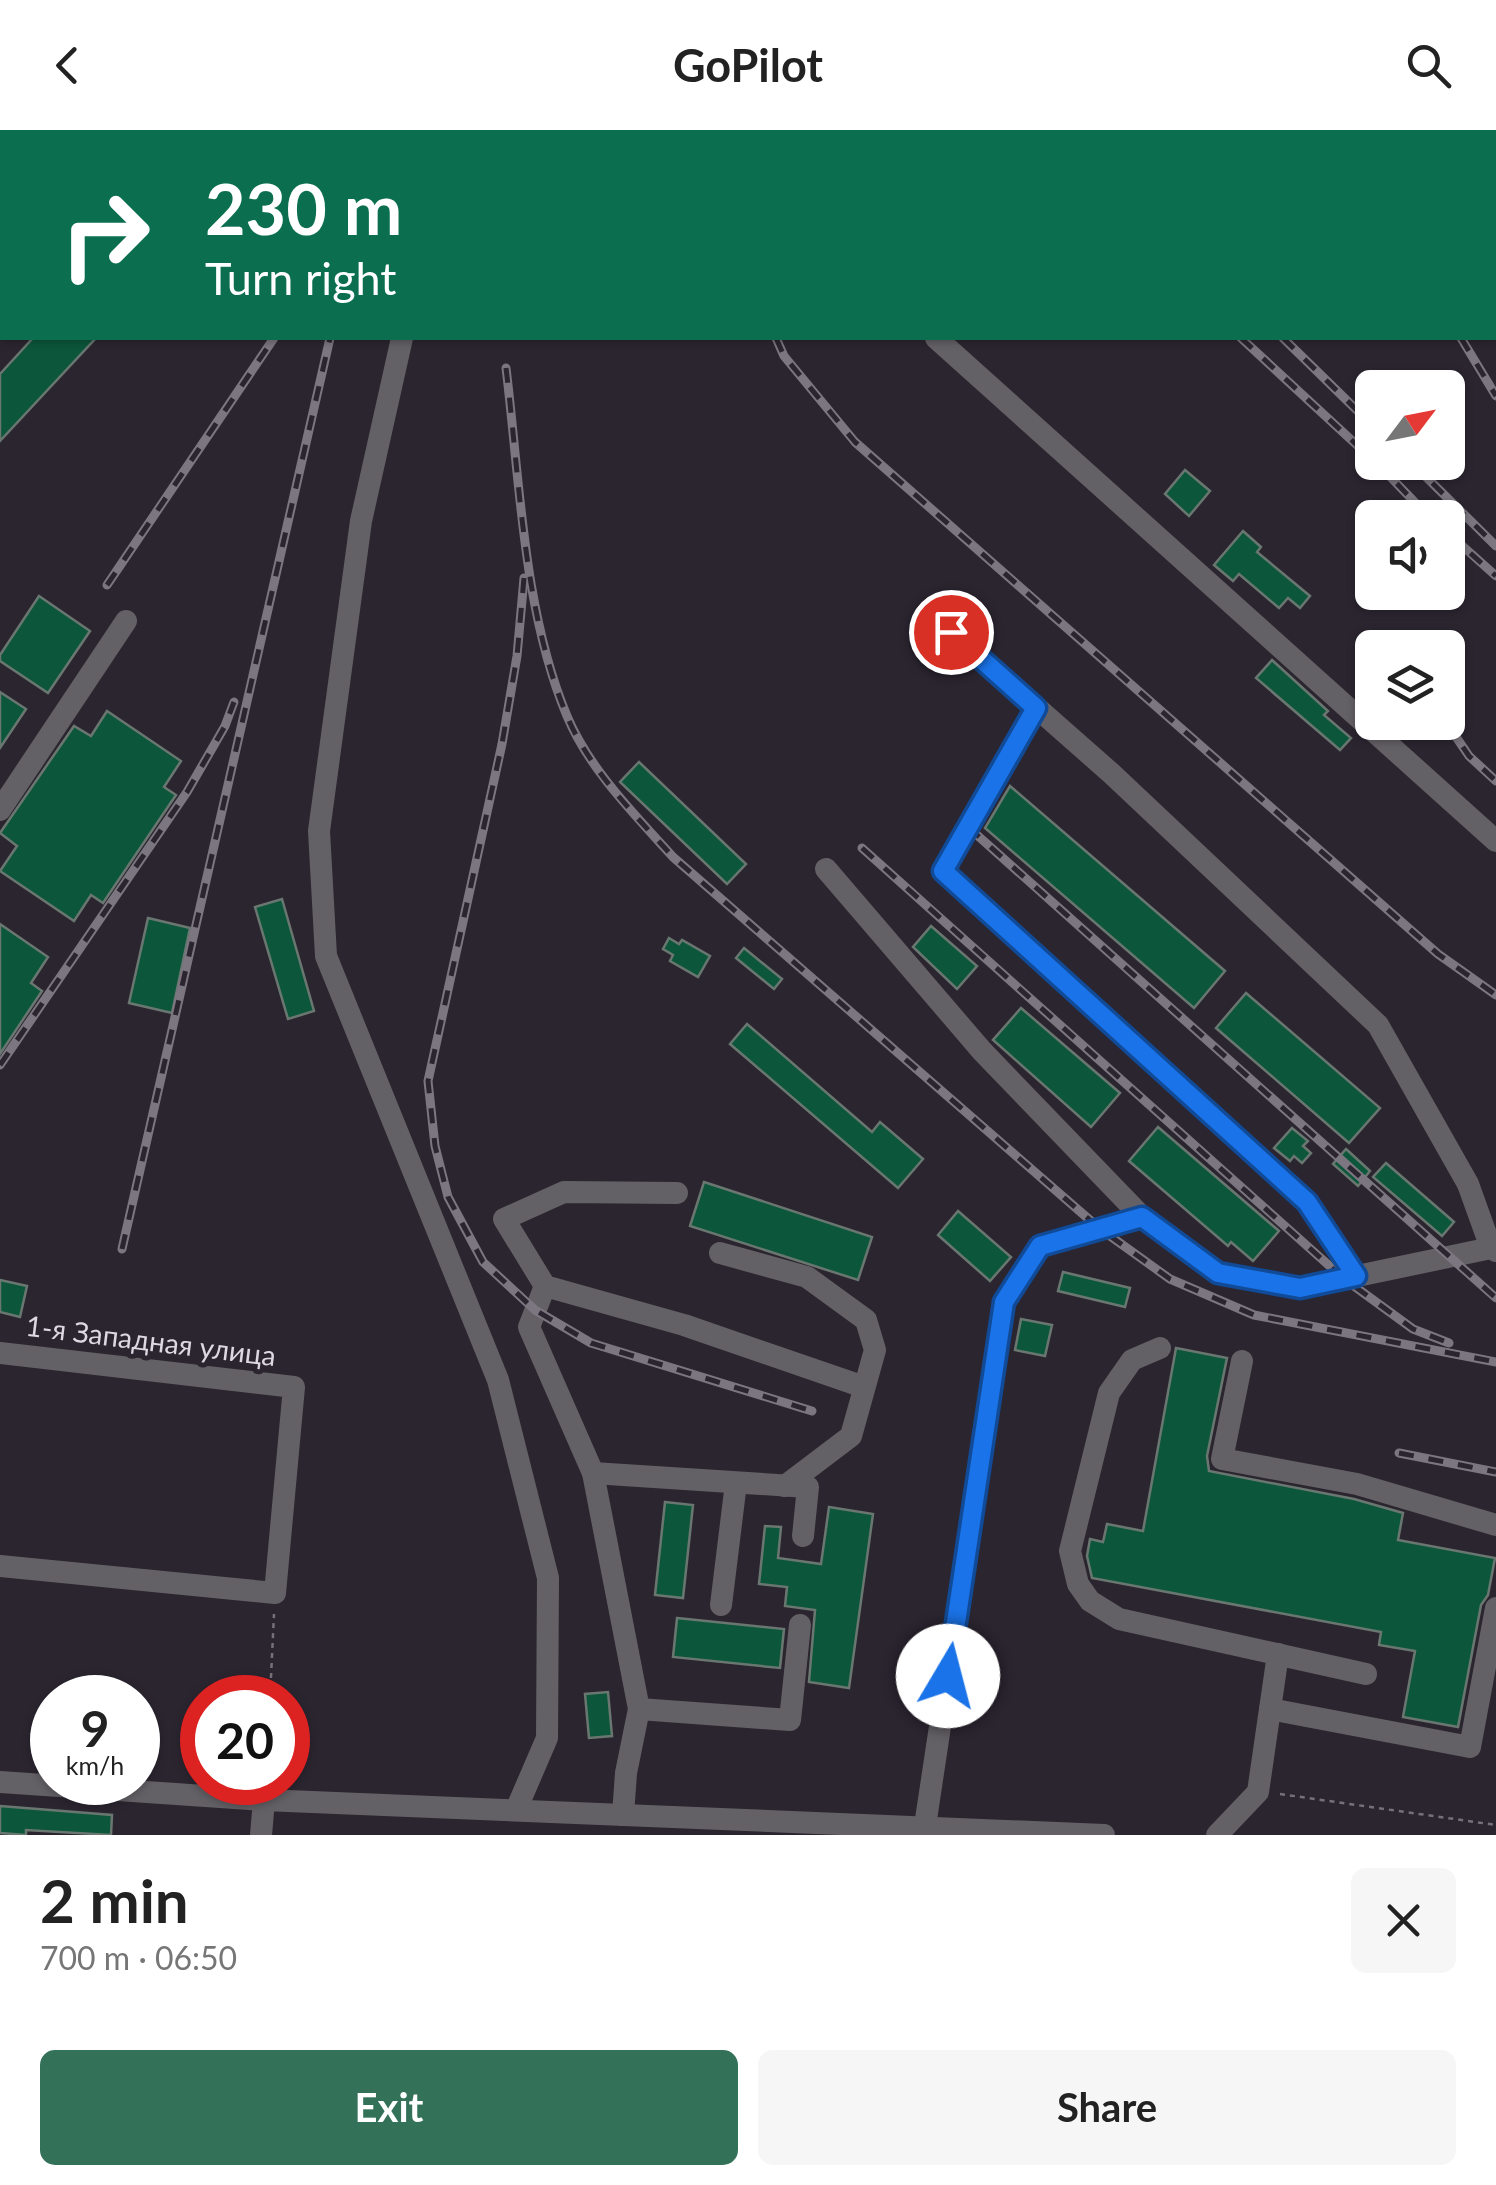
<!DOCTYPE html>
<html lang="en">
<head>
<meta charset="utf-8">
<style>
	:root { --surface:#fff; --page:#f6f6f6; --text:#222; --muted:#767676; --accent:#337259 }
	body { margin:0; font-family:Lato,sans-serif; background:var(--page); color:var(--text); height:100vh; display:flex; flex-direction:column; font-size:38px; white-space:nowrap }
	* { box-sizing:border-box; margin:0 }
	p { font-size:32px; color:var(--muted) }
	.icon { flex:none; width:55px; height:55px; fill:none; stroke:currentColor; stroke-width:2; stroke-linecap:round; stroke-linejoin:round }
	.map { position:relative; height:1705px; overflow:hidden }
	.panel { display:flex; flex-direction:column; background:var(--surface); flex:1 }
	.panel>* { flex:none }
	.hud { position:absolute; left:0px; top:0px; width:1498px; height:210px; box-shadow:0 2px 8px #0004; background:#0b6e4f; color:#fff; overflow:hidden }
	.needle { width:65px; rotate:58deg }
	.fabs { position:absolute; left:1355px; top:240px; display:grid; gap:20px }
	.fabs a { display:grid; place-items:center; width:110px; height:110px; border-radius:15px; background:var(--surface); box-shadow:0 2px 8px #0004; font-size:50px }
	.speed { position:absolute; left:30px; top:1545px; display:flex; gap:20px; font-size:50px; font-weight:700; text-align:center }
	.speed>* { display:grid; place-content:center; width:130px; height:130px; border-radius:50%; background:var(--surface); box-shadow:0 2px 8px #0004; line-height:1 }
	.speed small { font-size:25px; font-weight:400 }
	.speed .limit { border:15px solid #d22; background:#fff; color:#111 }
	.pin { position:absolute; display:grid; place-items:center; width:85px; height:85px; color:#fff; margin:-42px; border:5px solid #fff; border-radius:50%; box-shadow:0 2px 10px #0007 }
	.me { position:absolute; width:110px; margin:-55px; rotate:8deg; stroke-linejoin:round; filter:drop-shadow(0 0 8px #0008) }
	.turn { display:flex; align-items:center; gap:35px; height:210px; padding:0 40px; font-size:45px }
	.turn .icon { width:130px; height:130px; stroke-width:2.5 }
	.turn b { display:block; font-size:70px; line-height:85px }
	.round { display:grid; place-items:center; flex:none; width:105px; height:105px; border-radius:15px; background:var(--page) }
	.head { display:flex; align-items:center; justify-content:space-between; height:170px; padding:0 40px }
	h1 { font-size:60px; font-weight:700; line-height:75px }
	.action { display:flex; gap:20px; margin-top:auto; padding:20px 40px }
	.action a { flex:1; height:115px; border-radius:15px; background:var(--accent); color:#fff; font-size:40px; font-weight:700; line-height:115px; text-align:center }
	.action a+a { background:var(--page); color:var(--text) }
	header { display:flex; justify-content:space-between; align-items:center; height:130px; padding:0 40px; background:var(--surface); font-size:45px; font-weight:700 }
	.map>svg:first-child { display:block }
	.building { fill:#0c563c; stroke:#697770; stroke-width:2.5 }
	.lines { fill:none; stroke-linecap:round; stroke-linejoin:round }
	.path { stroke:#757079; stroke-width:2.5; stroke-dasharray:5 5; stroke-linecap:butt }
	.minor { stroke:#646166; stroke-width:22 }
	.rail-casing { stroke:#7b767f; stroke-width:9 }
	.rail { stroke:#2b2530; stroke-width:5; stroke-dasharray:15; stroke-linecap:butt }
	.route-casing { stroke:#114b97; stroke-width:25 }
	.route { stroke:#1a73e8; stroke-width:18 }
	.labels { text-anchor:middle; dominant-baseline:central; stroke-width:10; stroke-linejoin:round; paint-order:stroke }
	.street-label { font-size:28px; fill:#ddd9e0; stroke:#2b2530 }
</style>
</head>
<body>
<header><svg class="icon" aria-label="back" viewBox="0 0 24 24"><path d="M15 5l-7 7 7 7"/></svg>GoPilot<svg class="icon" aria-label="search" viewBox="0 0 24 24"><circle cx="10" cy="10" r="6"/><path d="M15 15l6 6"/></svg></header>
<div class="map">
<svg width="1496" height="1705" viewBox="0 0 1496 1705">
	<rect width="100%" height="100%" fill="#2b2530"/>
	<g class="building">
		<polygon points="33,208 96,208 0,311 0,244"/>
		<polygon points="1185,340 1210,361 1189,386 1165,364"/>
		<polygon points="1243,401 1261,417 1257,422 1310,466 1300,478 1288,468 1279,478 1239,444 1233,451 1214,435"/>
		<polygon points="39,466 90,501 48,563 0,531 0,525"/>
		<polygon points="1272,530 1328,581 1324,585 1351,608 1340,620 1256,548"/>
		<polygon points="0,562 26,579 0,618"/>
		<polygon points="107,581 181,631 164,657 176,665 103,773 91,765 74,791 0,741 17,716 0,703 74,596 91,606"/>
		<polygon points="639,632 746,734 727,754 620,652"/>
		<polygon points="1010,656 1225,841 1194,878 985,698"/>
		<polygon points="282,769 314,881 288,889 255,777"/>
		<polygon points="148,788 190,798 172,883 129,873"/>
		<polygon points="0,794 48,827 31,853 42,861 0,924"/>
		<polygon points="931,796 977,836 957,859 913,817"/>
		<polygon points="669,808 679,814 682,810 710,826 698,847 670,831 673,825 663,819"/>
		<polygon points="744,818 782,849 774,859 736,828"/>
		<polygon points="1246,863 1380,978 1349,1013 1216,898"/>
		<polygon points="1021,878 1120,963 1091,997 993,910"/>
		<polygon points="747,894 872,1002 880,992 923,1029 898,1058 730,914"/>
		<polygon points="1158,997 1279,1101 1253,1131 1231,1112 1228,1116 1129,1031"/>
		<polygon points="1292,998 1308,1011 1303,1016 1311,1023 1302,1033 1294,1026 1290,1031 1274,1018"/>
		<polygon points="1346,1019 1370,1041 1358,1056 1333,1034"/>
		<polygon points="1386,1033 1454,1092 1442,1106 1373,1047"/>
		<polygon points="704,1052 872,1107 858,1150 690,1096"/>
		<polygon points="958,1081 1011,1127 990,1151 938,1105"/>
		<polygon points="1063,1142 1130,1158 1125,1177 1058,1161"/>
		<polygon points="0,1150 27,1156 20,1187 0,1182"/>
		<polygon points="1021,1189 1052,1195 1045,1226 1015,1220"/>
		<polygon points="1176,1218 1227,1228 1207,1326 1209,1341 1354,1369 1403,1383 1398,1410 1495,1428 1488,1465 1481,1475 1458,1597 1403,1587 1415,1521 1379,1515 1381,1502 1092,1448 1087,1426 1090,1409 1103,1412 1107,1394 1143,1401"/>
		<polygon points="665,1372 693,1375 683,1468 655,1465"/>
		<polygon points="829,1377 873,1384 849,1558 809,1552 815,1480 785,1476 787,1457 759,1454 765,1396 781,1397 778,1428 821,1434"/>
		<polygon points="677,1488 784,1499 780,1538 673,1527"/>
		<polygon points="608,1562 612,1606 589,1608 585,1564"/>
		<polygon points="0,1676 112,1685 111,1705 26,1700 26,1705 0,1703"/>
	</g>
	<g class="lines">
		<g class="path">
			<polyline points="270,1568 274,1484"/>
			<polyline points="1280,1664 1496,1695"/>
		</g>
		<g class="minor">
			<polyline points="754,0 756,2"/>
			<polyline points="1380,0 1382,2"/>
			<polyline points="484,2 487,0"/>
			<polyline points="1495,103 1496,103"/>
			<polyline points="402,208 361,391 319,701 326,826 498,1250 548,1448 547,1608 516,1680"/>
			<polyline points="936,208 1496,711"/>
			<polyline points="951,502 1112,644 1378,895 1468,1054 1491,1118"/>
			<polyline points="1037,578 943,741 1307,1072 1356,1146"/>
			<polyline points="0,680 126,491"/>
			<polyline points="826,739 982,921 1142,1087"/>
			<polyline points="677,1063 564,1062 504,1089 545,1156 684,1195 864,1257"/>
			<polyline points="720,1123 807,1147 866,1190 875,1220 851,1306 785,1356"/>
			<polyline points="545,1156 529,1197 593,1343 639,1579 626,1643 623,1685"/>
			<polyline points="1160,1218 1132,1230 1109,1263 1070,1421 1078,1454 1090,1471 1119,1489 1366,1544"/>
			<polyline points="0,1223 294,1257 275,1463 0,1436"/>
			<polyline points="1242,1231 1222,1329 1357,1354 1496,1395"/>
			<polyline points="593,1343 808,1357 803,1406"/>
			<polyline points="721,1475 736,1353"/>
			<polyline points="639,1579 790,1590 800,1495"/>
			<polyline points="1270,1579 1470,1617 1496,1478"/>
			<polyline points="0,1652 264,1670 1104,1705"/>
			<polyline points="925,1696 1004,1172 1040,1117 1142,1087 1218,1143 1300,1158 1491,1118 1496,1121"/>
			<polyline points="261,1705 264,1670"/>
			<polyline points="1217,1705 1258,1662 1278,1524"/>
		</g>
		<g class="rail-casing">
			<g id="rail">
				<polyline points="688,0 688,2"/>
				<polyline points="1023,0 1026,2"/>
				<polyline points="1071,0 1074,2"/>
				<polyline points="1324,0 1326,2"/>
				<polyline points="1351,0 1354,2"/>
				<polyline points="378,2 378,0"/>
				<polyline points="1495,121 1496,121"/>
				<polyline points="776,208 784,226 855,312 1438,824 1496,865"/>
				<polyline points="1241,208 1372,329"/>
				<polyline points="1283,208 1372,295"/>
				<polyline points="1461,208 1496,266"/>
				<path d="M506,238C520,351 523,481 567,586C589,639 635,685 673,727L1099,1098L1170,1149L1254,1185L1496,1232"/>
				<polyline points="1376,332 1430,388"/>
				<polyline points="1411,332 1496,416"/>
				<polyline points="1448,403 1496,446"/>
				<polyline points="524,448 517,526 502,614 428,951 435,1016 448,1067 483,1132 535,1180 591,1213 812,1281"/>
				<polyline points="107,455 274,208"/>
				<polyline points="1389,511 1394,518"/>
				<polyline points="1446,592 1469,626 1496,651"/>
				<polyline points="968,697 1496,1168"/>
				<polyline points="862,718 1343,1148 1413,1199 1449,1213"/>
				<polyline points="0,935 187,662 225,596 234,572"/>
				<polyline points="122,1119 330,208"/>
				<polyline points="1399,1323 1496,1342"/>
			</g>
		</g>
		<use href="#rail" class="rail"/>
	</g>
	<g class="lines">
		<g class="route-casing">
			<polyline id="route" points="948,1546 1004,1172 1040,1116 1142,1087 1218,1143 1300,1158 1356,1146 1307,1072 943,741 1036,578 951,502"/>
		</g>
		<use href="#route" class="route"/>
	</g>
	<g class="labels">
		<g class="street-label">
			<text transform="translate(151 1210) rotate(7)">1-я Западная улица</text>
		</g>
	</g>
</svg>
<div class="fabs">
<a><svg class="needle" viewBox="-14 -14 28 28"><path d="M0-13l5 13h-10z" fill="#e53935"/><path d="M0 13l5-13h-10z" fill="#767676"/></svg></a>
<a><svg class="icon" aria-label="sound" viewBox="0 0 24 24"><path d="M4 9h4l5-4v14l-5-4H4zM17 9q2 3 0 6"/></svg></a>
<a><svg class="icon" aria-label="layers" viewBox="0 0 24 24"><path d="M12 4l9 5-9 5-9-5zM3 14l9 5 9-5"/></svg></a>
</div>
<div class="speed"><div>9<small>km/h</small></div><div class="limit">20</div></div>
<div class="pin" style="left:951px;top:502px;background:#d93025"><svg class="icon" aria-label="arrive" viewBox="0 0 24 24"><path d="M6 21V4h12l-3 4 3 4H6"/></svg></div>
<svg class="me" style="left:948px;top:1546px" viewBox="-20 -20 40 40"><circle r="19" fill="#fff"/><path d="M0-13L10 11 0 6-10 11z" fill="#1a73e8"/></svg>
<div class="hud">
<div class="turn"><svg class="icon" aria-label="right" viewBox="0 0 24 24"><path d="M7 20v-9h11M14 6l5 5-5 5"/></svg><div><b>230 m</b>Turn right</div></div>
</div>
</div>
<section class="panel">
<div class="head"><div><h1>2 min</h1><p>700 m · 06:50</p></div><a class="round"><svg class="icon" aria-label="close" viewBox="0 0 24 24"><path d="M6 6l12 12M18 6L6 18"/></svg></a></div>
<div class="action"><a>Exit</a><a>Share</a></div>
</section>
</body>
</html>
